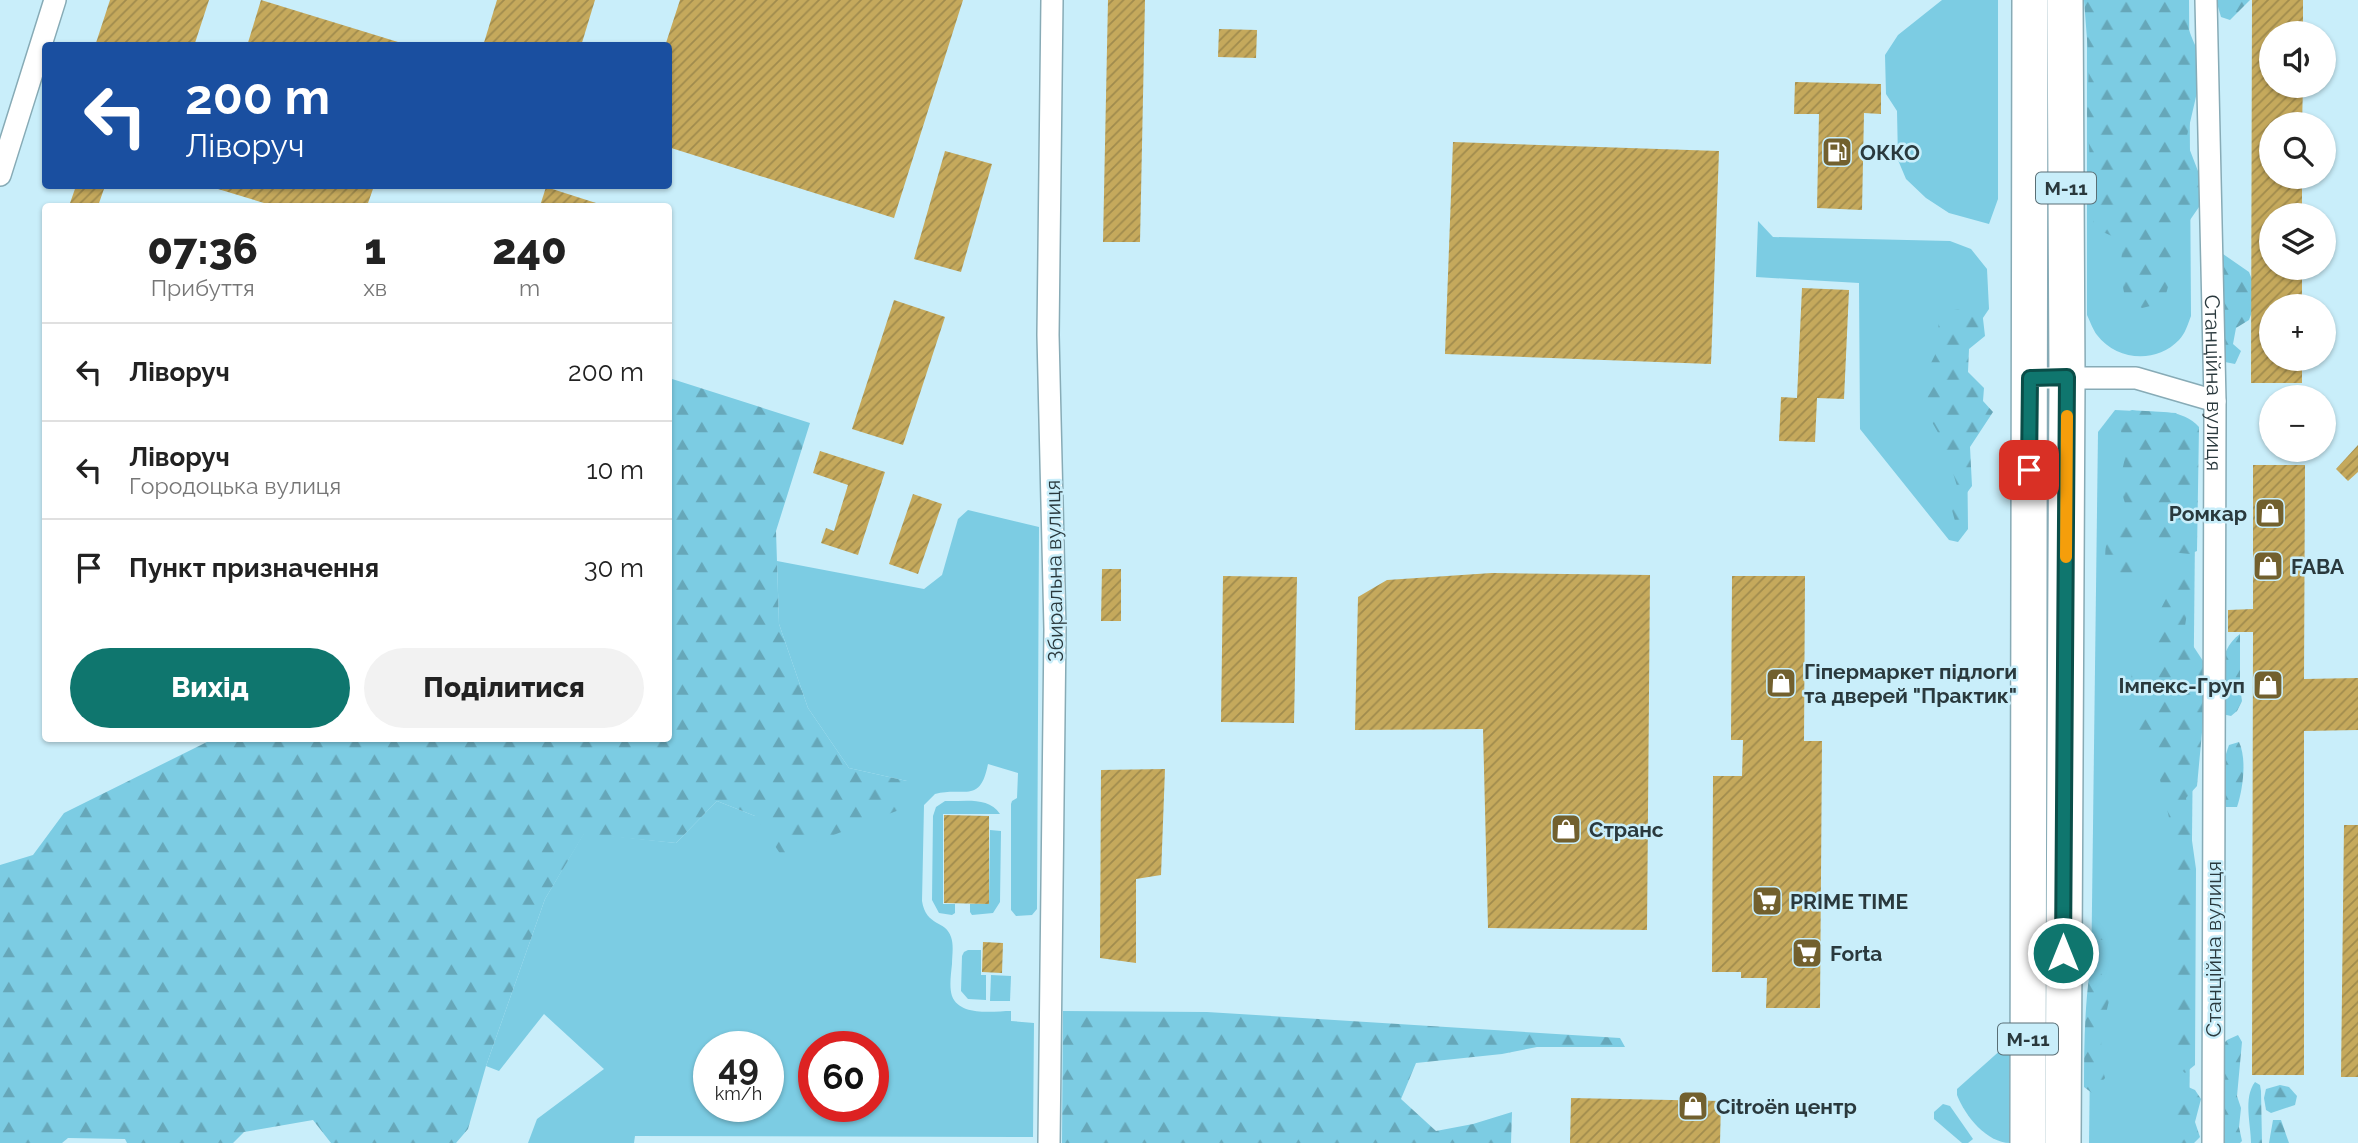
<!DOCTYPE html>
<html lang="uk">
<head>
<meta charset="utf-8">
<style>
	:root { --surface:#fff; --page:#f2f2f2; --text:#222; --muted:#767676; --line:#e0e0e0; --accent:#0f766e }
	body { margin:0; font-family:Raleway,sans-serif; background:var(--page); color:var(--text); height:100vh; display:flex; flex-direction:column; font-size:26px; white-space:nowrap }
	* { box-sizing:border-box; margin:0 }
	p { font-size:23px; color:var(--muted) }
	.icon { flex:none; width:38px; height:38px; fill:none; stroke:currentColor; stroke-width:2; stroke-linecap:round; stroke-linejoin:round }
	.map { position:relative; flex:1; overflow:hidden }
	.details { position:absolute; left:42px; top:203px; width:630px; height:539px; display:flex; flex-direction:column; background:var(--surface); border-radius:7px; box-shadow:0 2px 5px #0004 }
	.details>* { flex:none }
	.guide { position:absolute; left:42px; top:42px; width:630px; height:147px; border-radius:7px; box-shadow:0 2px 5px #0004; background:#1a4fa0; color:#fff; overflow:hidden }
	.tools { position:absolute; left:2259px; top:21px; display:grid; gap:14px }
	.tools a { display:grid; place-items:center; width:77px; height:77px; border-radius:50%; background:var(--surface); box-shadow:0 2px 5px #0004; font-size:35px }
	.speed { position:absolute; left:693px; top:1031px; display:flex; gap:14px; font-size:35px; font-weight:700; text-align:center }
	.speed>* { display:grid; place-content:center; width:91px; height:91px; border-radius:50%; background:var(--surface); box-shadow:0 2px 5px #0004; line-height:1 }
	.speed small { font-size:18px; font-weight:400 }
	.speed .limit { border:10px solid #d22; background:#fff; color:#111 }
	.pin { position:absolute; display:grid; place-items:center; width:60px; height:60px; color:#fff; margin:-30px; border-radius:14px; box-shadow:0 4px 10px #0006 }
	.me { position:absolute; width:77px; margin:-38px; rotate:0deg; stroke-linejoin:round; filter:drop-shadow(0 0 5px #0008) }
	.turn { display:flex; align-items:center; gap:24px; height:147px; padding:0 28px; font-size:32px }
	.turn .icon { width:91px; height:91px; stroke-width:2.5 }
	.turn b { display:block; font-size:49px; line-height:60px }
	.eta { display:flex; justify-content:space-evenly; align-items:center; height:119px; text-align:center }
	.eta b { font-size:42px; font-weight:800; line-height:49px }
	.button { display:flex; gap:14px; margin-top:auto; padding:14px 28px }
	.button a { flex:1; height:80px; border-radius:42px; background:var(--accent); color:#fff; font-size:28px; font-weight:800; line-height:80px; text-align:center }
	.button a+a { background:var(--page); color:var(--text) }
	ul { padding:0; list-style:none }
	li { display:flex; align-items:center; gap:21px; height:98px; padding:0 28px; border-top:2px solid var(--line) }
	li div { flex:1 }
	li b { display:block; font-size:26px }
	li em { font-style:normal }
	.map>svg:first-child { display:block }
	.grass { fill:#7ccce3; fill-rule:evenodd }
	.forest { fill:url(#forest-firs) }
	.building { fill:url(#building-hatch) }
	.lines { fill:none; stroke-linecap:round; stroke-linejoin:round }
	.street-casing { stroke:#87abb6; stroke-width:24 }
	.primary-casing { stroke:#87abb6; stroke-width:38 }
	.street { stroke:#fff; stroke-width:21 }
	.primary { stroke:#fff; stroke-width:35 }
	.route-casing { stroke:#0a4d48; stroke-width:18 }
	.route { stroke:#0f766e; stroke-width:12 }
	.slow { stroke:#f59e0b; stroke-width:12 }
	.labels { text-anchor:middle; dominant-baseline:central; stroke-width:5; stroke-linejoin:round; paint-order:stroke }
	.shield { fill:#c9eefa; stroke:#5a6f76; stroke-width:2 }
	.shield-label { font-size:19px; font-weight:bold; fill:#2a393d }
	.poi-label { font-size:21px; font-weight:bold; fill:#2a393d; stroke:#c9eefa; text-anchor:start }
	.street-label { font-size:21px; fill:#2a393d; stroke:#c9eefa }
</style>
</head>
<body>
<div class="map">
<svg width="2358" height="1143" viewBox="0 0 2358 1143">
	<defs>
		<pattern id="forest-firs" width="22" height="20" patternUnits="userSpaceOnUse" patternTransform="scale(1.75)"><rect width="22" height="20" fill="#7ccce3"/><path d="M5 1l3.5 6h-7zM16 11l3.5 6h-7z" fill="#66a7b9"/></pattern>
		<pattern id="building-hatch" width="6" height="6" patternUnits="userSpaceOnUse" patternTransform="scale(1.75)"><rect width="6" height="6" fill="#c5a95c"/><path d="M-1 1l2-2M0 6l6-6M5 7l2-2" fill="none" stroke="#a08b4d"/></pattern>
	</defs>
	<rect width="100%" height="100%" fill="#c9eefa"/>
	<g class="grass">
		<polygon points="1942,0 1998,0 1998,199 1989,224 1949,213 1926,198 1906,179 1898,160 1897,111 1886,94 1885,55 1898,35"/>
		<path d="M2087,0H2189L2191,316C2188,324 2185,334 2179,340C2156,364 2117,361 2097,335C2093,330 2090,321 2087,315Z"/>
		<polygon points="1758,221 1773,237 1950,241 1971,249 1987,269 1989,309 1966,343 1968,529 1958,542 1949,540 1860,429 1859,283 1756,277"/>
		<polygon points="2115,410 2176,413 2196,433 2189,1143 2089,1143 2098,432"/>
		<path d="M968,510L1039,527L1037,909L1032,915L1016,916L1011,910V804L1012,801L1017,798L1018,773L988,764C980,805 964,786 935,794L924,805L922,901C926,927 946,920 951,937C954,945 952,956 952,964C951,974 949,987 952,996C960,1017 994,1011 1011,1011V1021L1034,1023L1033,1137L635,1136L634,1143H528L537,1119L604,1069L544,1014L499,1071L486,1066L545,899L584,833L676,843L717,801L755,816L907,781L849,768L808,708L779,624L777,561L924,589L942,575L958,519ZM709,1046H768V1106H709ZM814,1046H873V1106H814Z"/>
		<path d="M945,801C964,802 988,796 1000,814H943V904H955V913L952,915L939,913L932,900L933,816L936,807Z"/>
		<polygon points="990,830 1001,831 1000,902 993,913 972,915 970,912 970,904 989,904"/>
		<polygon points="968,950 981,950 981,975 986,975 986,1000 968,999 961,991 962,956 964,952"/>
		<polygon points="991,975 1011,976 1010,1001 990,1001"/>
		<path d="M2007,1047L2010,1052L2011,1141L2010,1143C1987,1143 1965,1116 1957,1095V1089L2003,1048Z"/>
		<polygon points="1943,1104 1950,1106 1973,1139 1968,1143 1962,1143 1934,1119 1934,1112"/>
	</g>
	<g class="forest">
		<path d="M2084,0H2186C2183,23 2193,42 2204,62L2186,140L2203,184L2199,207L2190,220L2176,229C2178,254 2171,279 2163,303L2142,308L2125,297L2120,273L2123,241L2094,228L2087,114L2089,65Z"/>
		<polygon points="2216,0 2250,0 2230,20 2221,17"/>
		<path d="M2223,254L2249,272L2255,287V304L2249,320L2236,328L2233,344L2241,351L2235,364L2225,362C2220,327 2218,289 2223,254Z"/>
		<polygon points="1976,305 1982,310 1985,336 1969,349 1968,372 1984,388 1983,401 1993,412 1970,447 1972,486 1963,498 1961,525 1955,521 1952,510 1957,486 1953,473 1940,436 1920,401 1927,371 1939,347 1938,331 1940,311 1968,309"/>
		<polygon points="669,378 810,423 776,531 779,624 808,708 849,768 907,781 907,807 781,855 755,816 717,801 676,843 584,834 545,899 486,1066 468,1129 456,1143 331,1143 313,1120 244,1132 233,1143 127,1143 125,1139 68,1138 62,1143 0,1143 0,865 33,855 64,813 213,739 668,738"/>
		<path d="M2132,410C2155,413 2183,408 2199,427L2197,551L2190,554L2170,552L2168,555C2160,548 2156,541 2149,534L2134,535C2140,551 2142,559 2133,575C2100,571 2103,558 2109,531L2130,519L2119,484L2125,458L2121,450L2123,441L2118,416Z"/>
		<polygon points="2183,566 2194,570 2184,632 2205,664 2207,679 2197,786 2186,798 2196,869 2195,1065 2185,1073 2177,1065 2173,1033 2172,863 2179,840 2172,830 2151,742 2118,730 2148,715 2130,688 2132,672 2147,672 2157,656 2153,624"/>
		<path d="M2240,634V687L2242,701L2237,711L2231,716L2222,714C2222,685 2215,652 2240,634Z"/>
		<path d="M2239,742C2247,759 2243,789 2237,807H2226C2221,786 2221,766 2229,745Z"/>
		<path d="M2097,932L2104,942L2101,973L2111,993C2104,1021 2096,1049 2105,1078L2092,1093L2084,1087C2084,1035 2085,982 2097,932Z"/>
		<polygon points="1063,1011 1207,1012 1620,1038 1625,1047 1537,1047 1502,1054 1416,1063 1401,1099 1436,1131 1473,1124 1512,1112 1511,1143 1062,1143"/>
		<polygon points="2238,1035 2242,1042 2237,1096 2241,1108 2239,1127 2242,1141 2240,1143 2224,1143 2219,1112 2220,1047 2227,1040"/>
		<path d="M2255,1082L2260,1085L2261,1091L2262,1143H2251C2251,1124 2243,1098 2255,1082Z"/>
		<polygon points="2280,1085 2289,1087 2297,1096 2295,1105 2271,1113 2266,1110 2264,1098 2266,1089"/>
		<polygon points="2186,1086 2195,1090 2201,1099 2195,1122 2200,1137 2194,1143 2175,1143 2173,1140 2176,1091"/>
		<polygon points="2273,1120 2281,1120 2289,1143 2269,1143"/>
	</g>
	<g class="building">
		<polygon points="110,0 209,0 194,46 95,46"/>
		<polygon points="261,0 398,42 398,46 247,46"/>
		<polygon points="497,0 595,0 581,46 483,46"/>
		<polygon points="680,0 963,0 894,218 668,147 668,46 665,46"/>
		<polygon points="1108,0 1145,0 1140,242 1103,242"/>
		<polygon points="2252,0 2303,0 2303,33 2272,33 2272,86 2303,86 2302,124 2272,124 2272,177 2302,177 2302,215 2272,215 2272,268 2302,268 2302,306 2272,306 2272,359 2302,359 2302,383 2251,383"/>
		<polygon points="1219,29 1257,30 1256,58 1218,57"/>
		<polygon points="1795,82 1881,84 1881,114 1864,113 1862,210 1817,208 1819,114 1794,114"/>
		<polygon points="1453,142 1719,151 1711,364 1445,354"/>
		<polygon points="945,151 992,164 961,272 914,259"/>
		<polygon points="76,186 105,186 98,206 69,206"/>
		<polygon points="219,186 374,186 367,206 274,206 218,189"/>
		<polygon points="546,187 596,203 595,206 540,206"/>
		<polygon points="1802,288 1849,290 1844,399 1817,398 1815,442 1779,441 1781,397 1797,398"/>
		<polygon points="894,300 945,317 903,445 852,429"/>
		<polygon points="2358,445 2358,472 2348,481 2336,469"/>
		<polygon points="820,451 885,472 858,555 821,543 826,528 834,531 848,485 813,473"/>
		<polygon points="2253,465 2305,465 2304,679 2358,678 2358,730 2304,731 2304,1075 2252,1075 2253,632 2228,632 2228,610 2253,609"/>
		<polygon points="913,494 942,504 918,574 889,564"/>
		<polygon points="1102,569 1121,569 1121,621 1101,621"/>
		<polygon points="1492,573 1650,575 1647,930 1488,928 1483,729 1355,730 1358,597 1387,580"/>
		<polygon points="1223,576 1297,577 1294,723 1221,722"/>
		<polygon points="1732,576 1805,576 1804,741 1822,741 1820,1008 1766,1008 1767,978 1741,978 1741,972 1712,972 1713,776 1742,776 1743,740 1731,740"/>
		<polygon points="1165,769 1161,875 1136,879 1136,963 1100,958 1101,770"/>
		<polygon points="944,815 989,816 989,904 944,903"/>
		<polygon points="2344,825 2358,825 2358,1077 2341,1077"/>
		<polygon points="983,942 1003,943 1002,973 982,972"/>
		<polygon points="1571,1098 1721,1101 1720,1143 1570,1143"/>
	</g>
	<g class="lines">
		<g class="street-casing">
			<g id="street">
				<path id="s1" d="M2206,0L2215,401L2213,1143"/>
				<polyline points="0,175 55,0"/>
				<polyline points="2030,378 2136,378 2215,401"/>
				<polyline points="1049,1143 1055,629 1048,335 1052,0"/>
			</g>
		</g>
		<g class="primary-casing">
			<g id="primary">
				<polyline points="2028,1143 2030,0"/>
				<polyline points="2063,1143 2067,377 2065,0"/>
			</g>
		</g>
		<use href="#street" class="street"/>
		<use href="#primary" class="primary"/>
	</g>
	<g class="lines">
		<g class="route-casing">
			<polyline id="route" points="2029,470 2030,378 2067,377 2063,953"/>
		</g>
		<use href="#route" class="route"/>
		<polyline class="slow" points="2066,557 2067,416"/>
	</g>
	<defs>
		<g id="fuel-square" transform="scale(1.575)"><rect x="-9" y="-9" width="18" height="18" rx="4" fill="#72602e" stroke="#c9eefa"/><path d="M-5.5-6h7V0h2V4h1.3V-2.5L3-4.5l.8-.8L6-3V5H2.5V1h-1V6h-7ZM-4.2-4.7v3.2H.2V-4.7Z" fill="#fff"/></g>
		<g id="shop-square" transform="scale(1.575)"><rect x="-9" y="-9" width="18" height="18" rx="4" fill="#72602e" stroke="#c9eefa"/><path d="M-5-2.5h2.3a2.7 3.5 0 0 1 5.4 0H5L5.5 6h-11ZM-1.5-2.5h3a1.5 2.3 0 0 0-3 0Z" fill="#fff"/></g>
		<g id="supermarket-square" transform="scale(1.575)"><rect x="-9" y="-9" width="18" height="18" rx="4" fill="#72602e" stroke="#c9eefa"/><path d="M-6-5.5h2.5l.6 2H6L4.5 2H-2.5L-4.4-4H-6ZM-1.5 3.2a1.3 1.3 0 1 0 .1 0ZM3 3.2a1.3 1.3 0 1 0 .1 0Z" fill="#fff"/></g>
	</defs>
	<g fill-rule="evenodd">
		<use href="#fuel-square" x="1837" y="152"/>
		<use href="#shop-square" x="2270" y="513"/>
		<use href="#shop-square" x="2268" y="566"/>
		<use href="#shop-square" x="1781" y="683"/>
		<use href="#shop-square" x="2268" y="685"/>
		<use href="#shop-square" x="1566" y="829"/>
		<use href="#supermarket-square" x="1767" y="901"/>
		<use href="#supermarket-square" x="1807" y="953"/>
		<use href="#shop-square" x="1693" y="1106"/>
	</g>
	<g class="labels">
		<g class="shield">
			<rect x="2036" y="172.5" width="60" height="31" rx="5"/>
			<rect x="1998" y="1023.5" width="60" height="31" rx="5"/>
		</g>
		<g class="shield-label">
			<text x="2066" y="188">М-11</text>
			<text x="2028" y="1039">М-11</text>
		</g>
		<g class="poi-label">
			<text x="1860" y="152">ОККО</text>
			<text x="2247" y="513" text-anchor="end">Ромкар</text>
			<text x="2291" y="566">FABA</text>
			<text x="1804" y="671">Гіпермаркет підлоги<tspan x="1804" dy="24">та дверей "Практик"</tspan></text>
			<text x="2245" y="685" text-anchor="end">Імпекс-Груп</text>
			<text x="1589" y="829">Странс</text>
			<text x="1790" y="901">PRIME TIME</text>
			<text x="1830" y="953">Forta</text>
			<text x="1716" y="1106">Citroën центр</text>
		</g>
		<g class="street-label">
			<text stroke="none"><textPath href="#s1" startOffset="383">Станційна вулиця</textPath></text>
			<text transform="translate(1054 571) rotate(-91)">Збиральна вулиця</text>
			<text transform="translate(2213 949) rotate(-90)">Станційна вулиця</text>
		</g>
	</g>
</svg>
<div class="tools">
<a><svg class="icon" aria-label="sound" viewBox="0 0 24 24"><path d="M4 9h4l5-4v14l-5-4H4zM17 9q2 3 0 6"/></svg></a>
<a><svg class="icon" aria-label="search" viewBox="0 0 24 24"><circle cx="10" cy="10" r="6"/><path d="M15 15l6 6"/></svg></a>
<a><svg class="icon" aria-label="layers" viewBox="0 0 24 24"><path d="M12 4l9 5-9 5-9-5zM3 14l9 5 9-5"/></svg></a>
<a>+</a>
<a>−</a>
</div>
<div class="speed"><div>49<small>km/h</small></div><div class="limit">60</div></div>
<div class="pin" style="left:2029px;top:470px;background:#d93025"><svg class="icon" aria-label="arrive" viewBox="0 0 24 24"><path d="M6 21V4h12l-3 4 3 4H6"/></svg></div>
<svg class="me" style="left:2063px;top:953px" viewBox="-20 -20 40 40"><circle r="17" fill="#0f766e" stroke="#fff" stroke-width="3"/><path d="M0-11L8 9 0 5-8 9z" fill="#fff"/></svg>
<div class="guide">
<div class="turn"><svg class="icon" aria-label="left" viewBox="0 0 24 24"><path d="M17 20v-9H6M10 6l-5 5 5 5"/></svg><div><b>200 m</b>Ліворуч</div></div>
</div>
<section class="details">
<div class="eta">
<div><b>07:36</b><p>Прибуття</p></div>
<div><b>1</b><p>хв</p></div>
<div><b>240</b><p>m</p></div>
</div>
<ul>
<li><svg class="icon" aria-label="left" viewBox="0 0 24 24"><path d="M17 20v-9H6M10 6l-5 5 5 5"/></svg><div><b>Ліворуч</b></div><em>200 m</em></li>
<li><svg class="icon" aria-label="left" viewBox="0 0 24 24"><path d="M17 20v-9H6M10 6l-5 5 5 5"/></svg><div><b>Ліворуч</b><p>Городоцька вулиця</p></div><em>10 m</em></li>
<li><svg class="icon" aria-label="arrive" viewBox="0 0 24 24"><path d="M6 21V4h12l-3 4 3 4H6"/></svg><div><b>Пункт призначення</b></div><em>30 m</em></li>
</ul>
<div class="button"><a>Вихід</a><a>Поділитися</a></div>
</section>
</div>
</body>
</html>
